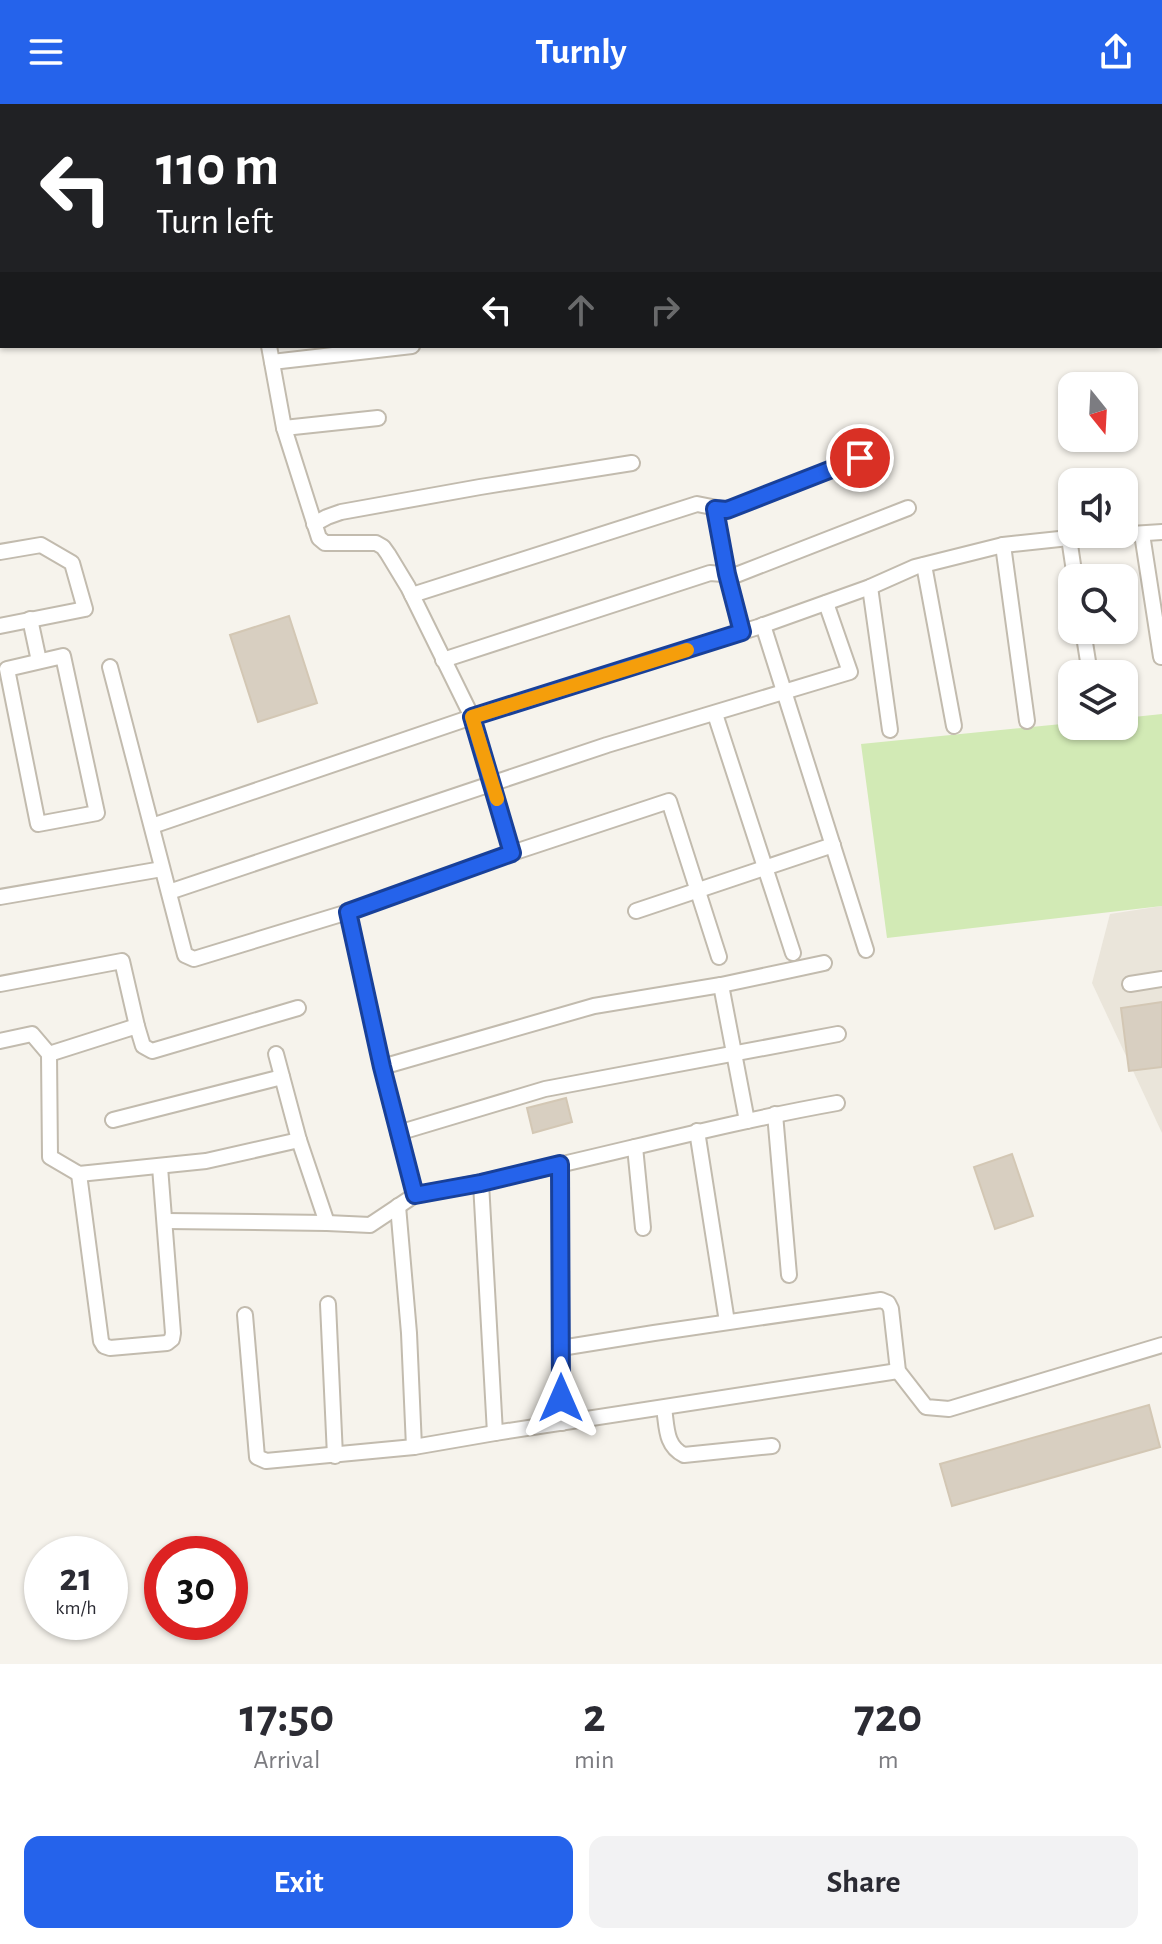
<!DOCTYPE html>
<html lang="en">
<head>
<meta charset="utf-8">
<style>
	:root { --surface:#fff; --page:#f2f2f3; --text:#2b2b33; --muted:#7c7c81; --accent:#2563eb }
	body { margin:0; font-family:"Alegreya Sans",sans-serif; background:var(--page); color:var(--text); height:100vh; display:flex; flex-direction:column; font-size:30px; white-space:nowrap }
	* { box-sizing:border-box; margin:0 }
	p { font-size:26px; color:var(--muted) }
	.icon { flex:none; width:44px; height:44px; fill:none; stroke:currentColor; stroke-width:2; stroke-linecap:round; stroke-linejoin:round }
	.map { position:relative; height:1560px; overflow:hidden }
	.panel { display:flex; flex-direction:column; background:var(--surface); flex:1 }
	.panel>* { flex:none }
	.guide { position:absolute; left:0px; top:0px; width:1162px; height:244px; box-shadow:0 2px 6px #0004; background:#202124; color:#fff; overflow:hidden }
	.needle { width:52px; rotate:162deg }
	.controls { position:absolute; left:1058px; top:268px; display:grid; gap:16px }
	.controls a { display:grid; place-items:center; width:80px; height:80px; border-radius:16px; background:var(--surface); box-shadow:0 2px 6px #0004; font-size:40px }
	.speed { position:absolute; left:24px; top:1432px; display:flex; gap:16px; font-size:40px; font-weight:700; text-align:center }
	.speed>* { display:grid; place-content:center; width:104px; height:104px; border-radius:50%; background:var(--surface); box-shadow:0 2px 6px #0004; line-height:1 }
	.speed small { font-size:20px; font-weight:400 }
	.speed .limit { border:12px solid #d22; background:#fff; color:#111 }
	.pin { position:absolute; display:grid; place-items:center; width:68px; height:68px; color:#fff; margin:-34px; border:4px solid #fff; border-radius:50%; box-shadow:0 2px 8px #0007 }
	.me { position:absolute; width:88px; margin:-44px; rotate:0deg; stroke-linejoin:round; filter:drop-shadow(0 0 6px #0008) }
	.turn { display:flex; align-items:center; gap:28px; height:168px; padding:0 24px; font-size:36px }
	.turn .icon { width:104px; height:104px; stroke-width:2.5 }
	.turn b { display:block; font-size:56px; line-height:68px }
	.lanes { display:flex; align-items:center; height:76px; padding:0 24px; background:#0003; justify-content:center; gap:40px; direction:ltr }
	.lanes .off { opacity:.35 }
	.eta { display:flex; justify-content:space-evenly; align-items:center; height:136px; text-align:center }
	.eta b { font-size:48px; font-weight:700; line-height:56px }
	.cta { display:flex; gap:16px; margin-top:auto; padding:16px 24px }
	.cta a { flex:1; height:92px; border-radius:16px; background:var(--accent); color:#fff; font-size:32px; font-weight:700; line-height:92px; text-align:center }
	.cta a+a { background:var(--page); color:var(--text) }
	header { display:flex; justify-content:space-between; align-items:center; height:104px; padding:0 24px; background:var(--accent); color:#fff; font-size:36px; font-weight:700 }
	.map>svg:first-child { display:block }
	.residential { fill:#eae5da }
	.green { fill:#d2eab5 }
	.building { fill:#d8cfc1; stroke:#d3c7b4; stroke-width:2 }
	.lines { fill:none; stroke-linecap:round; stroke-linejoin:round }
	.minor-casing { stroke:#c2bbae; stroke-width:18 }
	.minor { stroke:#fff; stroke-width:14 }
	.route-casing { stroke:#184099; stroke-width:20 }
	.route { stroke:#2563eb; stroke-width:14 }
	.slow { stroke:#f59e0b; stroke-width:14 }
</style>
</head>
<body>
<header><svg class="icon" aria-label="menu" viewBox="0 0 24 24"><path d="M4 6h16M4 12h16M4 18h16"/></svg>Turnly<svg class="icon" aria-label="share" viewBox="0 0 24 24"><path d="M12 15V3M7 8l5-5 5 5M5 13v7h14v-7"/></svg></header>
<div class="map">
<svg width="1162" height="1560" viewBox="0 0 1162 1560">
	<rect width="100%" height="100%" fill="#f6f3ec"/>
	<polygon class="residential" points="1162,802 1162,1029 1092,879 1110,810"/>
	<polygon class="green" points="1162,610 1162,802 887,834 861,640 1072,619 1072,622 1124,622 1124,614"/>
	<g class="building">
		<polygon points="289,512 317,599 258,618 230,531"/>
		<polygon points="1162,898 1162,963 1129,967 1121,904"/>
		<polygon points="566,994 572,1018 533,1029 527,1004"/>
		<polygon points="1012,1050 1033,1112 995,1125 974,1063"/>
		<polygon points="1149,1301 1160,1343 952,1402 940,1360"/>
	</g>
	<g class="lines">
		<g class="minor-casing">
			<g id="minor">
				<polyline points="215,0 216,2"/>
				<polyline points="292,0 292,2"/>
				<polyline points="360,0 361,2"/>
				<polyline points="433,0 433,2"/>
				<polyline points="501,0 501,2"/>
				<polyline points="527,2 537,0"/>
				<polyline points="269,242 284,324 319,434 325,439 376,439 383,443 388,450 408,483 472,613 512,749"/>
				<polyline points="272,258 412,242"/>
				<polyline points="284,324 378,314"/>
				<polyline points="715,405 727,470 742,528"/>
				<polyline points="314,420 327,413 341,408 480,383 632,359"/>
				<polyline points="1142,430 1161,553"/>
				<polyline points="1069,434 1075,474"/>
				<polyline points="1003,441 1027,617"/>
				<polyline points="0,448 41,441 72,459 85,505 0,522"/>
				<polyline points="924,461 954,622"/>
				<polyline points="870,483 890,626"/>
				<polyline points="412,491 697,400 727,406 882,346"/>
				<polyline points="30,515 39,557"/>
				<polyline points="763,521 866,846"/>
				<polyline points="1083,526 1090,570"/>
				<polygon points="63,552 97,709 38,720 7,565"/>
				<polyline points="443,556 710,469 736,471 908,404"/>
				<polyline points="110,563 185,851 194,855 348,808"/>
				<polyline points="715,610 793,849"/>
				<polyline points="152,722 472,613 758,523 870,483 915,463 1003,441 1069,434 1162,428"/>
				<polyline points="169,788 607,641 850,568 826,499"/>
				<polyline points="0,793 162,765"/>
				<polyline points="636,807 833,741"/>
				<polyline points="0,880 122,857 137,922"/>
				<polyline points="1130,880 1162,875"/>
				<polyline points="721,881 747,1017"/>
				<polyline points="0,937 32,930 49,950 50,1053 79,1070 206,1057 299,1036"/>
				<polyline points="49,950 137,922 143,942 152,947 298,904"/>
				<polyline points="276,950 299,1036 327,1119"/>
				<polyline points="382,963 594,902 721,881 824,859"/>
				<polyline points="775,1010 789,1171"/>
				<polyline points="113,1016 282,973"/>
				<polyline points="697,1027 727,1218"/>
				<polyline points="398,1029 545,985 838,930"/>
				<polyline points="635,1043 643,1124"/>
				<polyline points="560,1060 562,1319"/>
				<polyline points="79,1070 101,1237 104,1242 110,1244 167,1239 172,1235 173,1229 160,1063"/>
				<polyline points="481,1079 495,1329"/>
				<path d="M415,1091C557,1066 696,1024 837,999"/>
				<polyline points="398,1102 409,1229 414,1343"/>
				<polyline points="166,1117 327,1119 370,1121 415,1091 382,963 348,808 512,749 669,697 719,853"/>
				<polyline points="328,1200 335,1352"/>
				<polyline points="245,1211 257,1353 266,1357 414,1343 495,1329 898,1267"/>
				<polyline points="561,1244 654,1229 881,1196 888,1199 891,1205 898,1267 926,1303 949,1305 1162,1241"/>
				<path d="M664,1304C667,1322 665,1342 684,1351L772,1342"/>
			</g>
		</g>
		<use href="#minor" class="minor"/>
	</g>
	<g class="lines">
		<g class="route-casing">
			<polyline id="route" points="561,1294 560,1060 481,1079 415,1091 382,963 348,808 512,749 472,613 742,528 727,470 715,405 727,406 860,354"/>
		</g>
		<use href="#route" class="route"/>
		<polyline class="slow" points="497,695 472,613 687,546"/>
	</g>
</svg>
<div class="controls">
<a><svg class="needle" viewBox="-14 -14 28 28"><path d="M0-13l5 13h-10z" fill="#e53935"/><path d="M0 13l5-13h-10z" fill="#7c7c81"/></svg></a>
<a><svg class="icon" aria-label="sound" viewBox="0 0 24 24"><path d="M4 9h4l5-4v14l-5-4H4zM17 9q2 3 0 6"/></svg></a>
<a><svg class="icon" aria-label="search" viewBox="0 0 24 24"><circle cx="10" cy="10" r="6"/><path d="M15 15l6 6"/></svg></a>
<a><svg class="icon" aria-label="layers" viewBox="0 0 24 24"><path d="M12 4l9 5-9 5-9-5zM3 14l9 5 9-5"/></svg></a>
</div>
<div class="speed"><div>21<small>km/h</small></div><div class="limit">30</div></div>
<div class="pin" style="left:860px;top:354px;background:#d93025"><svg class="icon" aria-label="arrive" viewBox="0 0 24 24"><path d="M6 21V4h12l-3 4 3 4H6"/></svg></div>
<svg class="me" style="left:561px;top:1294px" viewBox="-20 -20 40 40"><path d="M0-17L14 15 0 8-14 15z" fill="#2563eb" stroke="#fff" stroke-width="4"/></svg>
<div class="guide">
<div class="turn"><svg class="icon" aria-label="left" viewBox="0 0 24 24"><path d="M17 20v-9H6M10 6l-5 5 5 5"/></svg><div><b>110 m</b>Turn left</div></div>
<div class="lanes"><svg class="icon" aria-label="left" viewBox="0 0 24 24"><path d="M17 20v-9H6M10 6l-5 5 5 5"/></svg><svg class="icon off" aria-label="ahead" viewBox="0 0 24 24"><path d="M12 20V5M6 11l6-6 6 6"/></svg><svg class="icon off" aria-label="right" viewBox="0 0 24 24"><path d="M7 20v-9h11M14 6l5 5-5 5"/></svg></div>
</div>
</div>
<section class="panel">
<div class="eta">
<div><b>17:50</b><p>Arrival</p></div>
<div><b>2</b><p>min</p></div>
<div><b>720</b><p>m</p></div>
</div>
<div class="cta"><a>Exit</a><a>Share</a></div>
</section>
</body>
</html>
